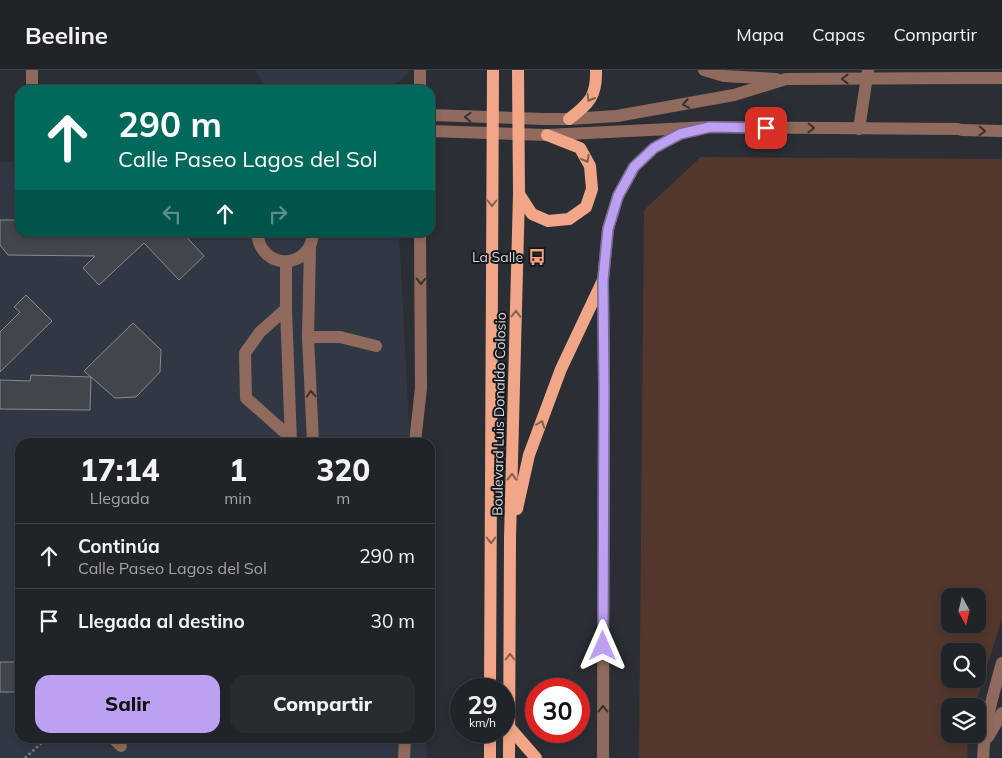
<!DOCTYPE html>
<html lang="es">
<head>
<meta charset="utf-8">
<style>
	:root { --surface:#202328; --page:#282b30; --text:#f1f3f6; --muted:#a2a4a8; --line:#3d4045; --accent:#bca0f2 }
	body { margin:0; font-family:Mulish,sans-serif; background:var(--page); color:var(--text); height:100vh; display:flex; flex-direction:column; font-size:19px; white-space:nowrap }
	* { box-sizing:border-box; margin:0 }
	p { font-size:16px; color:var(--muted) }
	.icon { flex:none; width:28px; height:28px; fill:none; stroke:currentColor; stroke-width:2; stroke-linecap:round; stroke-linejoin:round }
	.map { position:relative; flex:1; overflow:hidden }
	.sheet { position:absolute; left:15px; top:368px; width:420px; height:305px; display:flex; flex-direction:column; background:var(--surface); border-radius:15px; box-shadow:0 2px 8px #0003,0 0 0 1px var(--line) }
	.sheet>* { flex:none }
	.top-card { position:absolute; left:15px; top:15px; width:420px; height:152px; border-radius:15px; box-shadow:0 2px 8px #0003,0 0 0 1px var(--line); background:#00695c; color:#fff; overflow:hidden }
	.needle { width:32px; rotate:172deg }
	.buttons { position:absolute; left:941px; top:518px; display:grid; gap:10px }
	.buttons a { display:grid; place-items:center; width:45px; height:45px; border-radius:10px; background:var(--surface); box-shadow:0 2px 8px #0003,0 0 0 1px var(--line); font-size:25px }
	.speed { position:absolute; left:450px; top:608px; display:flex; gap:10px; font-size:25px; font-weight:700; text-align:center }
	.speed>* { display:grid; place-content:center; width:65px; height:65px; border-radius:50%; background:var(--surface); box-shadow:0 2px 8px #0003,0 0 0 1px var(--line); line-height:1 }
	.speed small { font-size:12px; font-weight:400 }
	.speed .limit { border:8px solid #d22; background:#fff; color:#111 }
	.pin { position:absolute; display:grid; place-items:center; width:42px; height:42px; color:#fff; margin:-21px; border-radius:10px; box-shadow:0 2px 8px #0006 }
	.me { position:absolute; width:55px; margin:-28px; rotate:0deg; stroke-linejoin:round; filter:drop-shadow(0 0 4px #0008) }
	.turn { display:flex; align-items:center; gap:18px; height:105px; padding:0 20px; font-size:22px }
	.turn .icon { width:65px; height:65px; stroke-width:2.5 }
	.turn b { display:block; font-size:35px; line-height:42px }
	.lanes { display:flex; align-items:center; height:48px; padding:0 20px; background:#0003; justify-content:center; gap:25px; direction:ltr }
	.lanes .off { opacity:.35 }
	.eta { display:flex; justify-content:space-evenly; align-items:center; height:85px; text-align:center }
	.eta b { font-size:30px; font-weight:800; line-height:35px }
	.primary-button { display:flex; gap:10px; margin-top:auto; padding:10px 20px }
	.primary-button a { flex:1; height:58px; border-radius:15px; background:var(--accent); color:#111; font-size:20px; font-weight:800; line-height:58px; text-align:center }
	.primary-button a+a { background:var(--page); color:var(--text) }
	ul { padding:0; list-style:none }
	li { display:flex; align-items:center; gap:15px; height:65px; padding:0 20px; border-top:1px solid var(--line) }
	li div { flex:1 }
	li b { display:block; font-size:19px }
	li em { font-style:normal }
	header { display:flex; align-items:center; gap:30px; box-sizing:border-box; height:70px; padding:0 25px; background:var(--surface); border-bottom:1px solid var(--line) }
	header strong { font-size:24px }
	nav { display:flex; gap:28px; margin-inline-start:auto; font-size:18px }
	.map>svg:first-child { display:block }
	.built { fill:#313844 }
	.green { fill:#54372c; fill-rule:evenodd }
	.building { fill:#42464c; stroke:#868b92 }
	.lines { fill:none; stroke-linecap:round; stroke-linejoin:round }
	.path { stroke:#7a7d82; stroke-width:2.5; stroke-dasharray:2.5 2.5; stroke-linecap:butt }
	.minor { stroke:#906b5d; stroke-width:12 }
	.major { stroke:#f1a688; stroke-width:12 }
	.oneway { stroke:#3a302e }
	.oneway2 { stroke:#835e51 }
	.route-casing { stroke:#7a689d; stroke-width:12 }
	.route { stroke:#bca0f2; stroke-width:9 }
	.labels { text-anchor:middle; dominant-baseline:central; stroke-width:4; stroke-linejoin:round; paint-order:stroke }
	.poi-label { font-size:14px; fill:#d6d9dc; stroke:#15171a; text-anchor:end }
	.street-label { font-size:14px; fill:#d6d9dc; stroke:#15171a }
</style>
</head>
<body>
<header>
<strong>Beeline</strong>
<nav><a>Mapa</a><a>Capas</a><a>Compartir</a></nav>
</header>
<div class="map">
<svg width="1002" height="688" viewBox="0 0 1002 688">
	<rect width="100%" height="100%" fill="#2b2f35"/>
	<g class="built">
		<polygon points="255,0 410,0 401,10 387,19 272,20 266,16"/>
		<polygon points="20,91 20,162 399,163 410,372 20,372 20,668 426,668 427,688 0,688 0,92"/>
	</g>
	<path class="green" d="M701,87L1002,89V548L975,636H950V664H968L967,688H639L644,140ZM950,526H978V554H950ZM950,581H978V609H950Z"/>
	<g class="building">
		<polygon points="0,150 20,150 20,162 182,162 204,186 179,210 144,173 99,215 83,198 95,186 8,185 0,175"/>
		<polygon points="26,225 52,251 0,302 0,262 20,242 14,237"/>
		<polygon points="133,253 161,280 160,302 136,327 115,328 91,307 90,340 0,339 0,310 30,311 31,305 91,307 84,301"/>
		<rect x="0" y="592" width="20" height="30"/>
	</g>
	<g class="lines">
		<polyline class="path" points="25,688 47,668"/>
		<g class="minor">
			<polyline points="704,0 724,6 776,9"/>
			<polyline points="967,8 1002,8"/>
			<polyline points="32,20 32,0"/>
			<polyline points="420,20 420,0"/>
			<polyline points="430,45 543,49 569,49 617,46 734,25 786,9 964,8"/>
			<polyline points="859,59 868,0"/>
			<polyline points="962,60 1002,61"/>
			<polyline points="430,61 547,65 710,57 958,59"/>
			<path d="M257,162C260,202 312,200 313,162"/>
			<polyline points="310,177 308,267 313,372"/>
			<polyline points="286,192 286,239 291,372"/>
			<polyline points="286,239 260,262 245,283 246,328 290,367"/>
			<polyline points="308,267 340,267 376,276"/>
			<polyline points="415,372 421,318 420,162"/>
			<polyline points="988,667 1002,643"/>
			<polyline points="113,668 121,676"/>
			<polyline points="404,688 405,668"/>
			<polyline points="603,688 604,319 603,210 608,159 618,126 634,97 654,78 680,64 710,57"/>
			<path d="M983,688C984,656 993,624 1002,593"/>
		</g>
		<g class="major">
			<path d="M569,49C589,34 597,26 596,0"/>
			<polyline points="519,124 532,144 548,151 569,149 586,137 592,119 590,96 580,78 547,65"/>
			<polyline points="517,439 529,385 561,299 603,210"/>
			<polyline points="490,619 493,0"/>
			<polyline points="509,657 536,688"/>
			<polyline points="490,688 490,661"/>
			<polyline points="509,688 510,468 519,124 518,0"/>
		</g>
	</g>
	<defs><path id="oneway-chevron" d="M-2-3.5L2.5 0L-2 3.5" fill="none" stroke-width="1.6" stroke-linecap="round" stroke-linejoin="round" transform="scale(1.25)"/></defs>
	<g class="oneway">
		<use href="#oneway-chevron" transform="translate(845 9) rotate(180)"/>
		<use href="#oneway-chevron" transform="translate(686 34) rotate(170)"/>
		<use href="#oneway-chevron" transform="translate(468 47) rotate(-178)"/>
		<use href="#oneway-chevron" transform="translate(811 58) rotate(1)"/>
		<use href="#oneway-chevron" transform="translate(982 61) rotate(2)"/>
		<use href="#oneway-chevron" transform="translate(421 211) rotate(90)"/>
		<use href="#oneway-chevron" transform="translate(311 324) rotate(-93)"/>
		<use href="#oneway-chevron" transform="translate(603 639) rotate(-90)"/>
	</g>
	<g class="oneway2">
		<use href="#oneway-chevron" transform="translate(590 28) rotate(120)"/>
		<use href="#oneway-chevron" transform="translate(586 89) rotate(62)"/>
		<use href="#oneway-chevron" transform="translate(492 133) rotate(90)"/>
		<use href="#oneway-chevron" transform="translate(516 244) rotate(-89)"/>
		<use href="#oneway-chevron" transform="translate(541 354) rotate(-69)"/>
		<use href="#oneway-chevron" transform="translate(512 407) rotate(-89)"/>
		<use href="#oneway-chevron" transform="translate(491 470) rotate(90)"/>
		<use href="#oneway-chevron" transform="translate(510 587) rotate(-90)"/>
	</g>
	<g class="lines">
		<g class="route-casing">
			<polyline id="route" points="603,576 604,319 603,210 608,159 618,126 634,97 654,78 680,64 710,57 766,58"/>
		</g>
		<use href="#route" class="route"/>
	</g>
	<defs>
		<g id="bus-bare" transform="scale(1.35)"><path d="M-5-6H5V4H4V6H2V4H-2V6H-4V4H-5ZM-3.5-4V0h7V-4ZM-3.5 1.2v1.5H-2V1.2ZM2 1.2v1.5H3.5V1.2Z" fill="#f2a080" stroke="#15171a" stroke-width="2.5" paint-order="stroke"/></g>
	</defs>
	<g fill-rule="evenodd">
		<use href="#bus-bare" x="537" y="187"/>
	</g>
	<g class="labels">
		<g class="poi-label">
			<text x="523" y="187">La Salle</text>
		</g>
		<g class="street-label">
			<text transform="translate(499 344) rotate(-89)">Boulevard Luis Donaldo Colosio</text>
		</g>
	</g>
</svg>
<div class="buttons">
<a><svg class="needle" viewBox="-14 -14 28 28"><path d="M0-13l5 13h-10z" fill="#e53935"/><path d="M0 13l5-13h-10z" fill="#a2a4a8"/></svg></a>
<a><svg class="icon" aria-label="search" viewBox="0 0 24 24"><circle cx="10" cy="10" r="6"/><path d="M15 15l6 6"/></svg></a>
<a><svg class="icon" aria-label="layers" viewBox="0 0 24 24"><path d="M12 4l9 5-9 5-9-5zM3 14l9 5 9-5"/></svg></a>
</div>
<div class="speed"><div>29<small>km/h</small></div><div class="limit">30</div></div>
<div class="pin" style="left:766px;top:58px;background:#d93025"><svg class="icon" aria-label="arrive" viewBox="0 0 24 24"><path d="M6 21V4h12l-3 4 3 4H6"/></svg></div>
<svg class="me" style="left:603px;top:576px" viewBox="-20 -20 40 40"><path d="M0-17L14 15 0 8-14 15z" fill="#bca0f2" stroke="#fff" stroke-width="4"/></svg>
<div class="top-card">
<div class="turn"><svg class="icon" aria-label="ahead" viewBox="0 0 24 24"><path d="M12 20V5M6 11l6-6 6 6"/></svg><div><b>290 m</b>Calle Paseo Lagos del Sol</div></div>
<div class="lanes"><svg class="icon off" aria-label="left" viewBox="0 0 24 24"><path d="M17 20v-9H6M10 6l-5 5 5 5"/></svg><svg class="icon" aria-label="ahead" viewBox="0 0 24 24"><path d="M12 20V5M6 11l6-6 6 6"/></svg><svg class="icon off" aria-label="right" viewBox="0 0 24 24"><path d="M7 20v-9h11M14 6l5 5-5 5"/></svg></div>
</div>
<section class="sheet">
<div class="eta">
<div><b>17:14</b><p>Llegada</p></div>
<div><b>1</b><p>min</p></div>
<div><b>320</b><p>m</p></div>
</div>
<ul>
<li><svg class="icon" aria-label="ahead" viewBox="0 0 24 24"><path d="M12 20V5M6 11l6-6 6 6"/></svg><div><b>Continúa</b><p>Calle Paseo Lagos del Sol</p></div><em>290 m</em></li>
<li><svg class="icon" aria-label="arrive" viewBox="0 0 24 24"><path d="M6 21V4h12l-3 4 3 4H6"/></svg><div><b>Llegada al destino</b></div><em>30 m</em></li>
</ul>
<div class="primary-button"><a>Salir</a><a>Compartir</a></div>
</section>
</div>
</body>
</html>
